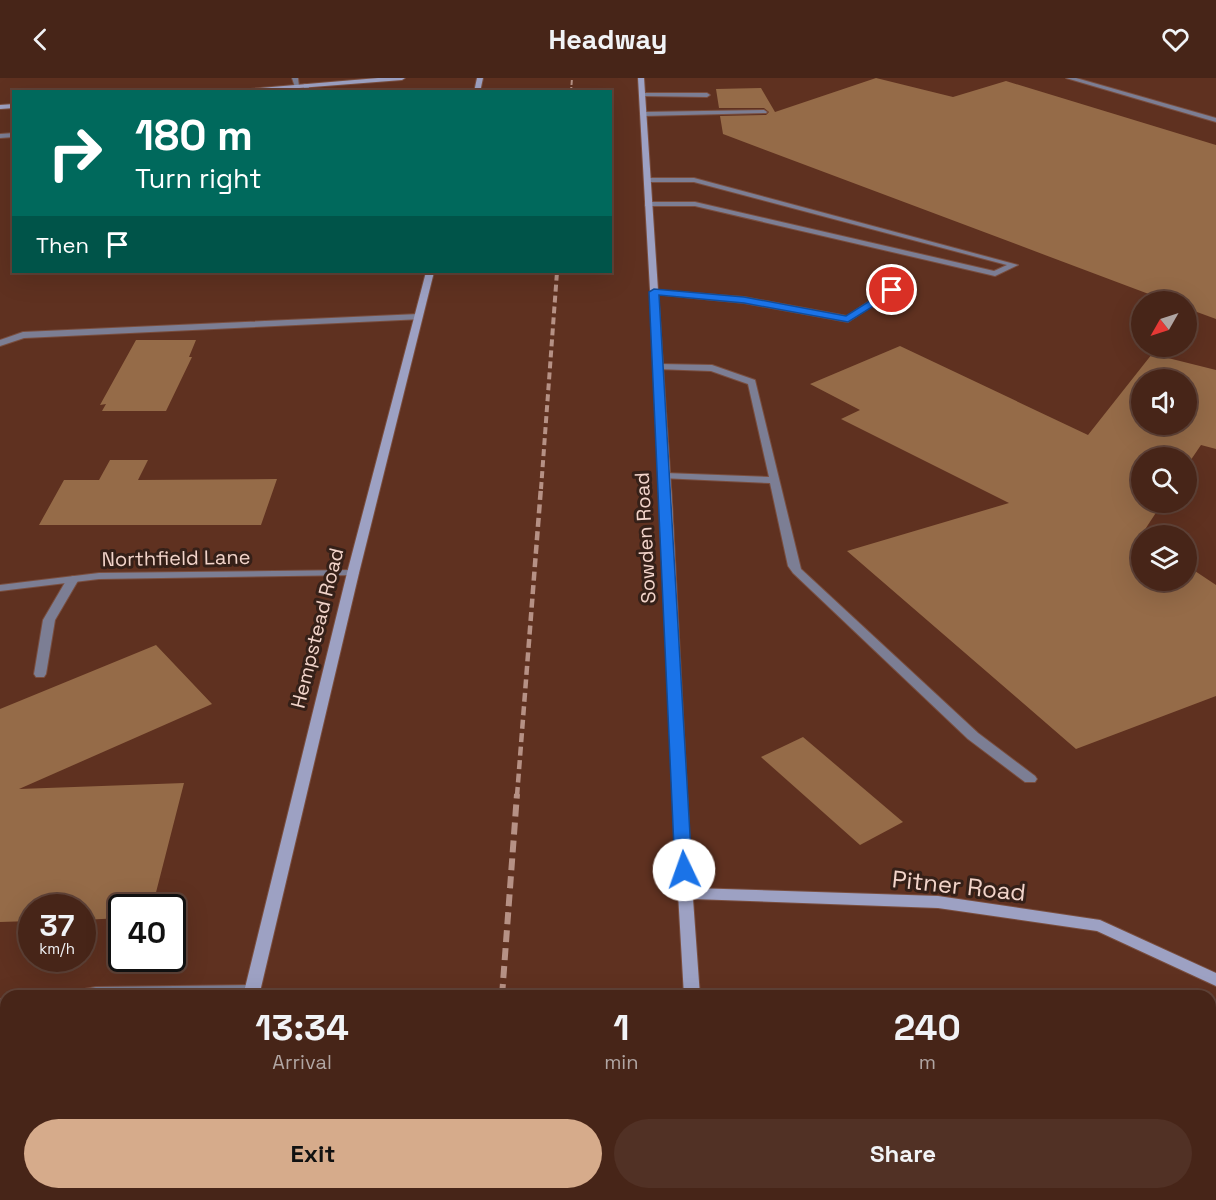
<!DOCTYPE html>
<style>
:root{--surface:#472518;--page:#513125;--text:#f1f3f6;--muted:#b0a5a2;--line:#5f4237;--accent:#d6ab8b}
body{margin:0;font-family:"Space Grotesk",sans-serif;background:var(--page);color:var(--text);height:100vh;display:flex;flex-direction:column;font-size:22px;white-space:nowrap}
*{box-sizing:border-box;margin:0}
p{font-size:20px;color:var(--muted)}
.icon{flex:none;width:33px;height:33px;fill:none;stroke:currentColor;stroke-width:2;stroke-linecap:round;stroke-linejoin:round}
.map{position:relative;flex:1;overflow:hidden}
.details{position:absolute;left:0px;top:912px;width:1216px;height:210px;display:flex;flex-direction:column;background:var(--surface);border-radius:18px 18px 0 0;box-shadow:0 6px 24px #0002,0 0 0 2px var(--line)}
.details>*{flex:none}
.hud{position:absolute;left:12px;top:12px;width:600px;height:183px;border-radius:0px;box-shadow:0 6px 24px #0002,0 0 0 2px var(--line);background:#00695c;color:#fff;overflow:hidden}
.needle{width:39px;rotate:231deg}
.buttons{position:absolute;left:1131px;top:213px;display:grid;gap:12px}
.buttons a{display:grid;place-items:center;width:66px;height:66px;border-radius:50%;background:var(--surface);box-shadow:0 6px 24px #0002,0 0 0 2px var(--line);font-size:30px}
.speed{position:absolute;left:18px;top:816px;display:flex;gap:12px;font-size:30px;font-weight:700;text-align:center}
.speed>*{display:grid;place-content:center;width:78px;height:78px;border-radius:50%;background:var(--surface);box-shadow:0 6px 24px #0002,0 0 0 2px var(--line);line-height:1}
.speed small{font-size:15px;font-weight:400}
.speed .limit{border:3px solid #111;border-radius:9px;background:#fff;color:#111}
.pin{position:absolute;display:grid;place-items:center;width:51px;height:51px;color:#fff;margin:-26px;border:3px solid #fff;border-radius:50%;box-shadow:0 2px 6px #0007}
.me{position:absolute;width:66px;margin:-33px;rotate:357deg;stroke-linejoin:round;filter:drop-shadow(0 0 4px #0008)}
.turn{display:flex;align-items:center;gap:21px;height:126px;padding:0 24px;font-size:27px}
.turn .icon{width:78px;height:78px;stroke-width:2.5}
.turn b{display:block;font-size:42px;line-height:51px}
.then{display:flex;align-items:center;height:57px;padding:0 24px;background:#0003;gap:12px;font-size:22px}
.eta{display:flex;justify-content:space-evenly;align-items:center;height:102px;text-align:center}
.eta b{font-size:36px;font-weight:700;line-height:42px}
.primary-button{display:flex;gap:12px;margin-top:auto;padding:12px 24px}
.primary-button a{flex:1;height:69px;border-radius:36px;background:var(--accent);color:#111;font-size:24px;font-weight:700;line-height:69px;text-align:center}
.primary-button a+a{background:var(--page);color:var(--text)}
header{display:flex;justify-content:space-between;align-items:center;height:78px;padding:0 24px;background:var(--surface);font-size:27px;font-weight:700}
.map>svg:first-child{display:block}
.building{fill:#956b48;fill-rule:evenodd}
.lines{fill:none;stroke-linecap:round;stroke-linejoin:round}
.lane-casing{stroke:#794e3f;stroke-width:2}
.street-casing{stroke:#794e3f;stroke-width:2}
.secondary-casing{stroke:#794e3f;stroke-width:2}
.lane{fill:#7c7e94;fill-rule:evenodd}
.street{fill:#7c7e94;fill-rule:evenodd}
.secondary{fill:#9da1c3;fill-rule:evenodd}
.rail-far3{stroke:#b69185;stroke-width:2;stroke-dasharray:5 2;stroke-linecap:butt}
.rail-far2{stroke:#b69185;stroke-width:4;stroke-dasharray:7 4;stroke-linecap:butt}
.rail-far1{stroke:#b69185;stroke-width:4.5;stroke-dasharray:9 4.5;stroke-linecap:butt}
.rail{stroke:#b69185;stroke-width:6;stroke-dasharray:12 6;stroke-linecap:butt}
.route{fill:#1a73e8;stroke:#114b97;stroke-width:1.5}
.labels{text-anchor:middle;stroke-width:6;stroke-linejoin:round;paint-order:stroke}
.street-label{font-size:20px;fill:#f2d4ca;stroke:#352018}
.near-street-label{font-size:24px;fill:#f2d4ca;stroke:#352018}
</style>
<header><svg class="icon" aria-label="back" viewBox="0 0 24 24"><path d="M15 5l-7 7 7 7"/></svg>Headway<svg class="icon" aria-label="heart" viewBox="0 0 24 24"><path d="M12 20l-8-8c-3-5 5-10 8-4 3-6 11-1 8 4z"/></svg></header>
<div class="map">
<svg width="1216" height="1122" viewBox="0 0 1216 1122">
<rect width="100%" height="100%" fill="#5f3120"/>
<!-- building -->
<g class="building">
<path d="M876 0 953 19 1006 3 1216 67V241L1186 230V224H1170L723 56 720 38 766 37 769 34 764 30H719L716 11 761 10 775 34Z"/>
<path d="M136 262H196L189 279H192L166 333H102L106 326 100 327Z"/>
<path d="M900 268 1088 357 1152 276 1216 292V371L1201 367 1186 389V380H1142V424H1163L1142 456 1145 458H1142V502H1186V487L1216 507V618L1076 671 847 473 1009 425 841 341 860 332 810 306ZM1142 302H1186V346H1142Z"/>
<path d="M110 382H148L138 402 277 401 261 447H39L64 402H99Z"/>
<path d="M156 567 212 626 19 711 184 705 152 830H122V840L82 842V830H32V843L0 844V631Z"/>
<path d="M803 659 903 744 860 767 761 679Z"/>
</g>
<g class="lines">
<defs>
<g id="lane">
<path d="M292 0H298L299 9H295Z"/>
<path d="M304 6H308L310 14H304Z"/>
<path d="M640 15H707L710 17 707 19 642 18Z"/>
<path d="M764 32 767 34 766 35 643 38 640 36 643 34Z"/>
<path d="M14 55V59L0 60V56Z"/>
<path d="M644 100H694L1018 187 995 198 695 128H645V124H695L994 193 1007 187 694 104H644Z"/>
<path d="M889 210 896 212 848 244 744 225 654 216 650 214 654 212 744 219 847 238Z"/>
<path d="M419 236 422 237V241L24 260 0 268V262L23 254Z"/>
<path d="M659 286 712 287 755 302 801 491 978 655 1035 698 1037 701 1035 704H1025L968 661 793 495 788 488 770 405 661 400 660 398 661 396 665 395 769 399 748 306 711 293 656 291 654 289Z"/>
<path d="M73 498 79 501 55 542 46 596 44 599H36L34 596 43 542 67 501Z"/>
<path d="M252 907 258 909 260 913 258 917 65 918 67 914 96 909Z"/>
<path d="M6 920V932L0 933V921Z"/>
<path d="M1210 1026 1216 1028V1044L1210 1042Z"/>
</g>
<g id="street">
<path d="M1066 0H1076L1216 40V44Z"/>
<path d="M353 492 357 493 359 495 357 497 99 501 0 513V507L99 495Z"/>
</g>
<g id="secondary">
<path d="M378 0H405L402 2 248 14H214Z"/>
<path d="M477 0H483L480 14H474Z"/>
<path d="M638 0H644L672 424 692 810 938 818 1100 842 1216 895V908L1097 853 938 830 693 821 700 918H684L678 815 662 424Z"/>
<path d="M14 26V30L0 31V27Z"/>
<path d="M426 194H434L359 495 259 918H243L347 495Z"/>
<path d="M195 1116H213L211 1122H193Z"/>
<rect x="697" y="1116" width="18" height="6"/>
</g>
</defs>
<!-- lane casing -->
<use href="#lane" class="lane-casing"/>
<!-- street casing -->
<use href="#street" class="street-casing"/>
<!-- secondary casing -->
<use href="#secondary" class="secondary-casing"/>
<!-- lane -->
<use href="#lane" class="lane"/>
<!-- street -->
<use href="#street" class="street"/>
<!-- secondary -->
<use href="#secondary" class="secondary"/>
<!-- rail-far3 -->
<path class="rail-far3" d="M571 14 572 0"/>
<!-- rail-far2 -->
<path class="rail-far2" d="M541 411 557 194"/>
<!-- rail-far1 -->
<path class="rail-far1" d="M517 718 541 409"/>
<!-- rail -->
<g class="rail">
<path d="M502 918 517 716"/>
<path d="M486 1122 487 1116"/>
</g>
</g>
<!-- route -->
<path class="route" d="M892 209 896 210V214L848 244 744 225 659 217 692 792 689 796H678L675 792 649 214 654 211 744 219 846 238Z"/>
<g class="labels">
<!-- street labels -->
<g class="street-label">
<text transform="translate(645 460) rotate(-93)" y="7">Sowden Road</text>
<text transform="translate(176 480) rotate(-1)" y="7">Northfield Lane</text>
<text transform="translate(317 550) rotate(-76)" y="7">Hempstead Road</text>
</g>
<!-- near-street labels -->
<g class="near-street-label">
<text transform="translate(959 808) rotate(6)" y="8">Pitner Road</text>
</g>
</g>
</svg>
<div class="buttons">
<a><svg class="needle" viewBox="-14 -14 28 28"><path d="M0-13l5 13h-10z" fill="#e53935"/><path d="M0 13l5-13h-10z" fill="#b0a5a2"/></svg></a>
<a><svg class="icon" aria-label="sound" viewBox="0 0 24 24"><path d="M4 9h4l5-4v14l-5-4H4zM17 9q2 3 0 6"/></svg></a>
<a><svg class="icon" aria-label="search" viewBox="0 0 24 24"><circle cx="10" cy="10" r="6"/><path d="M15 15l6 6"/></svg></a>
<a><svg class="icon" aria-label="layers" viewBox="0 0 24 24"><path d="M12 4l9 5-9 5-9-5zM3 14l9 5 9-5"/></svg></a>
</div>
<div class="speed"><div>37<small>km/h</small></div><div class="limit">40</div></div>
<div class="pin" style="left:892px;top:212px;background:#d93025"><svg class="icon" aria-label="arrive" viewBox="0 0 24 24"><path d="M6 21V4h12l-3 4 3 4H6"/></svg></div>
<svg class="me" style="left:684px;top:792px" viewBox="-20 -20 40 40"><circle r="19" fill="#fff"/><path d="M0-13L10 11 0 6-10 11z" fill="#1a73e8"/></svg>
<div class="hud">
<div class="turn"><svg class="icon" aria-label="right" viewBox="0 0 24 24"><path d="M7 20v-9h11M14 6l5 5-5 5"/></svg><div><b>180 m</b>Turn right</div></div>
<div class="then">Then<svg class="icon" aria-label="arrive" viewBox="0 0 24 24"><path d="M6 21V4h12l-3 4 3 4H6"/></svg></div>
</div>
<section class="details">
<div class="eta">
<div><b>13:34</b><p>Arrival</p></div>
<div><b>1</b><p>min</p></div>
<div><b>240</b><p>m</p></div>
</div>
<div class="primary-button"><a>Exit</a><a>Share</a></div>
</section>
</div>
